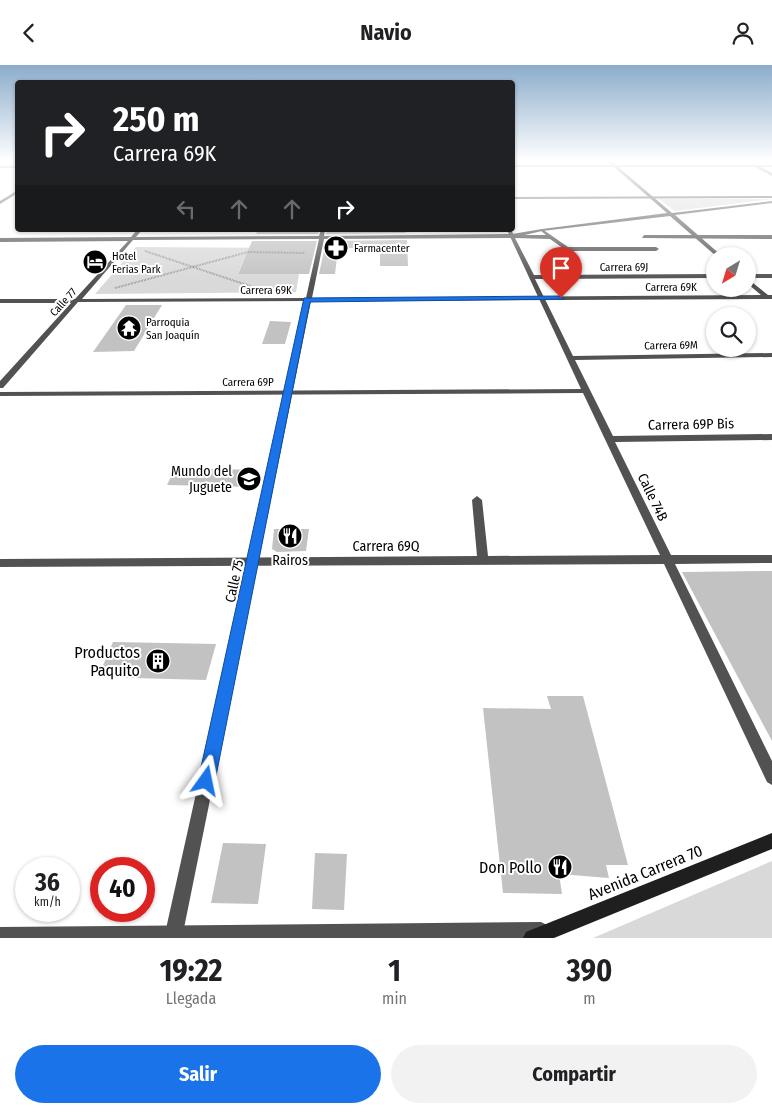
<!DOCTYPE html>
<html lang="es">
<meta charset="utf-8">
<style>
:root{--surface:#fff;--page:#f2f2f2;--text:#202124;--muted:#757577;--accent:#1a73e8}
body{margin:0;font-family:"Fira Sans Condensed",sans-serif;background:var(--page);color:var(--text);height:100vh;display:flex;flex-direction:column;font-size:19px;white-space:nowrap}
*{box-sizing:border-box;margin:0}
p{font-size:16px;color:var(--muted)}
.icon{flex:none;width:28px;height:28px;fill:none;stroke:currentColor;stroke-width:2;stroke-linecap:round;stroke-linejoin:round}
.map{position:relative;height:873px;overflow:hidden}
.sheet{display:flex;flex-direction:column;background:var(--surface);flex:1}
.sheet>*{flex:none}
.banner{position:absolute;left:15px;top:15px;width:500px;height:152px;border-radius:5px;box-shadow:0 1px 4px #0004;background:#202124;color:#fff;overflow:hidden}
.needle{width:32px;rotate:218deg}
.buttons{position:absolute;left:706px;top:182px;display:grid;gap:10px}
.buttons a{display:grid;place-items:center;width:50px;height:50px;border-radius:50%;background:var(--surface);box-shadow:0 1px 4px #0004;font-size:25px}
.speed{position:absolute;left:15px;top:792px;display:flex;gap:10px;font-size:25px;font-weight:700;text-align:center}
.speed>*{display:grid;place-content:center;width:65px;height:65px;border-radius:50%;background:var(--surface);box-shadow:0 1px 4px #0004;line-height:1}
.speed small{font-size:12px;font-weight:400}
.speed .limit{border:8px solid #d22;background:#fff;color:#111}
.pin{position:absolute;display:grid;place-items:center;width:42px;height:42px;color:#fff;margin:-51px -21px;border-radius:50% 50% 50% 0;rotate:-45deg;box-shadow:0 0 5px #0007}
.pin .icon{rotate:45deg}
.me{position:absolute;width:55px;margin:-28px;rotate:12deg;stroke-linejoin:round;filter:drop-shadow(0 0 4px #0008)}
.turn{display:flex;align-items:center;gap:18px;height:105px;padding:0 15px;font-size:22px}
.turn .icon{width:65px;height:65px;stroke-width:2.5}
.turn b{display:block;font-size:35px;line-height:42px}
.lanes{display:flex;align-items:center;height:48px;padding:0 15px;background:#0003;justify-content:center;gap:25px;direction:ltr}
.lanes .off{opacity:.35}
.eta{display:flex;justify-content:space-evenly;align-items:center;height:85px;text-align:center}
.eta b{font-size:30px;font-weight:700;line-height:35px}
.cta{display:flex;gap:10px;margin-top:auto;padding:10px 15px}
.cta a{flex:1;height:58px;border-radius:30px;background:var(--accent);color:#fff;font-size:20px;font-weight:700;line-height:58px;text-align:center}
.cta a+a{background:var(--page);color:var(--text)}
header{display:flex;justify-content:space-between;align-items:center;height:65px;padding:0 15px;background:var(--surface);font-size:22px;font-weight:700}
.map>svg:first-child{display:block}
.green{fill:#d9d9d9}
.building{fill:#c2c2c2}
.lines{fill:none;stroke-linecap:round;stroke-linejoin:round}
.path{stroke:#747474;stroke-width:2;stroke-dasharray:0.5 1;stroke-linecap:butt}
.minor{fill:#525252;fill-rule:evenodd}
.tertiary{fill:#525252;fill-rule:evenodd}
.secondary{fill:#1f1f1f;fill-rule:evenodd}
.route{fill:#1a73e8;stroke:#114b97}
.labels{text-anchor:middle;stroke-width:4;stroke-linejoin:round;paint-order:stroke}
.far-poi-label{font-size:11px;fill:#000;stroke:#fff;text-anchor:start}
.far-street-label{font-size:11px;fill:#000;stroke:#fff}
.street-label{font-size:14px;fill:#000;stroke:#fff}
.poi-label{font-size:14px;fill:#000;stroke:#fff;text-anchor:end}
.near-poi-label{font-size:16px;fill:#000;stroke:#fff;text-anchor:end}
.near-street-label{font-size:16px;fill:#000;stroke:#fff}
</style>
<header><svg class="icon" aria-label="back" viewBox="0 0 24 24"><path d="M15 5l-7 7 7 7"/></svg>Navio<svg class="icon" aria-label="person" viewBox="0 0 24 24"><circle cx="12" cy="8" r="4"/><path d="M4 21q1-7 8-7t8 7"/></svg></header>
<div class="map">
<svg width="772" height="873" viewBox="0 0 772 873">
<rect width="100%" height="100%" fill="#fff"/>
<!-- green -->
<g class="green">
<path d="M659 134H772L675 146Z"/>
<path d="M136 182 306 183 246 190 238 208 299 209 296 227 95 229Z"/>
<path d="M772 796V873H593Z"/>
</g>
<!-- building -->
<g class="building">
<path d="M258 165 285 166H319L318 169H256Z"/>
<path d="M331 165H406V168L326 169 327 166Z"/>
<path d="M407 175 408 201H380V183H342V192H337L335 209H319L326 176Z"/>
<path d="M252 176H317L309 209H238Z"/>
<path d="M126 240H162L134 286 93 287Z"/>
<path d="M270 256 291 257 285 279H262Z"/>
<path d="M175 403 258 405 253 422 167 420Z"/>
<path d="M274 464H309L306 486 277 487 272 484Z"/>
<path d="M772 506V676L682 507Z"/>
<path d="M113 577 216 579 206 615 98 612Z"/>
<path d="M547 631H583L628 800H606L609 813 559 809 562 829 503 828 483 643 551 644Z"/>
<path d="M223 778 266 779 258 839 211 838Z"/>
<path d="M315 788 347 789 344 845 312 844Z"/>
</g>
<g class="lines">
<!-- path -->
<g class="path">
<path d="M145 186 256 223"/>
<path d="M115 223 248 187 305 188"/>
</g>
<!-- minor -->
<g class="minor">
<path d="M512 100H772V102H761L772 108V111L755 102H512Z"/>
<rect x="0" y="101" width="18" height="2"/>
<path d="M18 125V128L0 139V136Z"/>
<path d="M772 131V133L512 134V132Z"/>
<path d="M542 164 568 182H656L659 184 656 186H567L550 174 515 173 534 210 715 209V213L535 214 573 291 772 288V292L575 295 613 371 772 369V375L615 377 671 490H772V498L675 499 772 696V720L767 717 664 499 0 502V494L477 491 472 435 477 431 482 435 488 491 660 490 583 328 0 331V327L581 324 507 165H511L514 170H546L540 165Z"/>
<path d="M644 170H772V174L642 173Z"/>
<rect x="748" y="209" width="24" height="4"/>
<path d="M541 857 547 860 550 866 546 873H0V862Z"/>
</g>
<!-- tertiary -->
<path class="tertiary" d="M606 95H610L672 148 772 136V138L675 150 722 191H716L670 151 542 166 512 173 324 174 312 233 761 230 748 219V214L768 230H772V234L311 236 182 873H164L305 236 78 237 3 323H0V316L71 238H0V234H75L128 176 0 177V173L131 172 137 165H142L136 172 319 171 321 165H325L324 171 512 169 542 164 667 148ZM319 174 306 233 82 234 133 175Z"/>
<!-- secondary -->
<path class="secondary" d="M772 768V784L554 873H523L526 867Z"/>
</g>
<!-- sky -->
<linearGradient id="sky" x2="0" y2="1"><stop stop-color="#8baccb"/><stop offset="0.44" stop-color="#fff"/><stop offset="1" stop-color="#fff" stop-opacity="0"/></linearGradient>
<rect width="772" height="217" fill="url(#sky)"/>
<!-- route -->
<path class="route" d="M561 231 564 234 310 237 215 716 212 722 206 725 200 722 198 716 304 233Z"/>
<!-- icons -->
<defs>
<symbol id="pharmacy-disc" viewBox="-11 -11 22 22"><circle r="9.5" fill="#000" stroke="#fff"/><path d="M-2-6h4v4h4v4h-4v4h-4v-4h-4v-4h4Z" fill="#fff"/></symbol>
<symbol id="hotel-disc" viewBox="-11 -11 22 22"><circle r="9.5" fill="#000" stroke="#fff"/><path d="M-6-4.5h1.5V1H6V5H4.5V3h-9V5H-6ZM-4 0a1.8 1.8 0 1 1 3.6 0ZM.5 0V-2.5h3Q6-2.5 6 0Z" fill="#fff"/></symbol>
<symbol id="temple-disc" viewBox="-11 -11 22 22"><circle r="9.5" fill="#000" stroke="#fff"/><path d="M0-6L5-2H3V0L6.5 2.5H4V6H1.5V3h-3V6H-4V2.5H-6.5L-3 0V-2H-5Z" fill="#fff"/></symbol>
<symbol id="school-disc" viewBox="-11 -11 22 22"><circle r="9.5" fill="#000" stroke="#fff"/><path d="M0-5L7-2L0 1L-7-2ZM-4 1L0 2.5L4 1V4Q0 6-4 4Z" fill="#fff"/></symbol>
<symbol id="restaurant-disc" viewBox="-11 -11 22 22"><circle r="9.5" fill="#000" stroke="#fff"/><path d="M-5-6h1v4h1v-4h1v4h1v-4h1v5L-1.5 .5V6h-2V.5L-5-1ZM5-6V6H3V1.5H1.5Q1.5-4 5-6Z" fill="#fff"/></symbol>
<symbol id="building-disc" viewBox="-11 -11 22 22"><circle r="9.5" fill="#000" stroke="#fff"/><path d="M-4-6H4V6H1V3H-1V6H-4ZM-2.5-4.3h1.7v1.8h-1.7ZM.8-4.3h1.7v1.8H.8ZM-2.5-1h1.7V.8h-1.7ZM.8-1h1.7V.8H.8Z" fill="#fff"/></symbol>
</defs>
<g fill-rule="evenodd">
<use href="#pharmacy-disc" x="322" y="169" width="28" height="28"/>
<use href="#hotel-disc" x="81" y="183" width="28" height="28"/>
<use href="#temple-disc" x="115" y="249" width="28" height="28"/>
<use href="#school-disc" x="235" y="400" width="28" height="28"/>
<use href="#restaurant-disc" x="276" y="457" width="28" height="28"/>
<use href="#building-disc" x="144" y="582" width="28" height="28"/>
<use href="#restaurant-disc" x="546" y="788" width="28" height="28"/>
</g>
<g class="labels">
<!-- far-poi labels -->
<g class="far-poi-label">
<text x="354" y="187">Farmacenter</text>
<text x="112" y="195">Hotel<tspan x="112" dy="13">Ferias Park</tspan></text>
<text x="146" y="261">Parroquia<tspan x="146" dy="13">San Joaquín</tspan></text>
</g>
<!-- far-street labels -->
<g class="far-street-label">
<text x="624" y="206">Carrera 69J</text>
<text x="671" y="226">Carrera 69K</text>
<text x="266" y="229">Carrera 69K</text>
<text transform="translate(63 237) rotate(-48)" y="4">Calle 77</text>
<text transform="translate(671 280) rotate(-1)" y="4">Carrera 69M</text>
<text x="248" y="321">Carrera 69P</text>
</g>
<!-- street labels -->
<g class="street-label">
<text transform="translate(691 359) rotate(-1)" y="5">Carrera 69P Bis</text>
<text transform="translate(653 432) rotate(64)" y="5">Calle 74B</text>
<text x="386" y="486">Carrera 69Q</text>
<text transform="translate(234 516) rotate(-78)" y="5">Calle 75</text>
</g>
<!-- poi labels -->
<g class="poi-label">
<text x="232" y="411">Mundo del<tspan x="232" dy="16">Juguete</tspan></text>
<text x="290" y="500" text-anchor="middle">Rairos</text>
</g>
<!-- near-poi labels -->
<g class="near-poi-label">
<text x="140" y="593">Productos<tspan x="140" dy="18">Paquito</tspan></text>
<text x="542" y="808">Don Pollo</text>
</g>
<!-- near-street labels -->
<g class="near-street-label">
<text transform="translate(645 807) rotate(-22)" y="6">Avenida Carrera 70</text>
</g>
</g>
</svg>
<div class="buttons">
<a><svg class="needle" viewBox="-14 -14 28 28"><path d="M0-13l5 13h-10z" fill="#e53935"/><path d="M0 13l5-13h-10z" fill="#757577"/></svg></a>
<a><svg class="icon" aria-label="search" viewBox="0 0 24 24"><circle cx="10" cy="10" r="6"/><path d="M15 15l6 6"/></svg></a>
</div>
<div class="speed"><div>36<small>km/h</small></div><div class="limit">40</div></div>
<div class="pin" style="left:561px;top:233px;background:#d93025"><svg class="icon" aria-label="arrive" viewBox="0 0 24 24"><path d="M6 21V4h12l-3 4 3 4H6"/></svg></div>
<svg class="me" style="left:206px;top:716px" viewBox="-20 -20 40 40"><path d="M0-17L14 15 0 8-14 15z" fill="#1a73e8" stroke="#fff" stroke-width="4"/></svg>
<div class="banner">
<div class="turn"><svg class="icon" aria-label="right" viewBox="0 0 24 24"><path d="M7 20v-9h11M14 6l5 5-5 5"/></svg><div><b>250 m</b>Carrera 69K</div></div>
<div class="lanes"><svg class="icon off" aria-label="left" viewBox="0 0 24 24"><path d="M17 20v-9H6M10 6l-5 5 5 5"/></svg><svg class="icon off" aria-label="ahead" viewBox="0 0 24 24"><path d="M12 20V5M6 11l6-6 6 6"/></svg><svg class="icon off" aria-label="ahead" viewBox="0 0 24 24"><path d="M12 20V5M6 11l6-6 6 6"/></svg><svg class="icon" aria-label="right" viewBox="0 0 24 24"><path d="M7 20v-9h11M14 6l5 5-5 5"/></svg></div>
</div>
</div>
<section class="sheet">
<div class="eta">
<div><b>19:22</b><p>Llegada</p></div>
<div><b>1</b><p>min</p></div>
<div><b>390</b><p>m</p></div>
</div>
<div class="cta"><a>Salir</a><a>Compartir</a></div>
</section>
